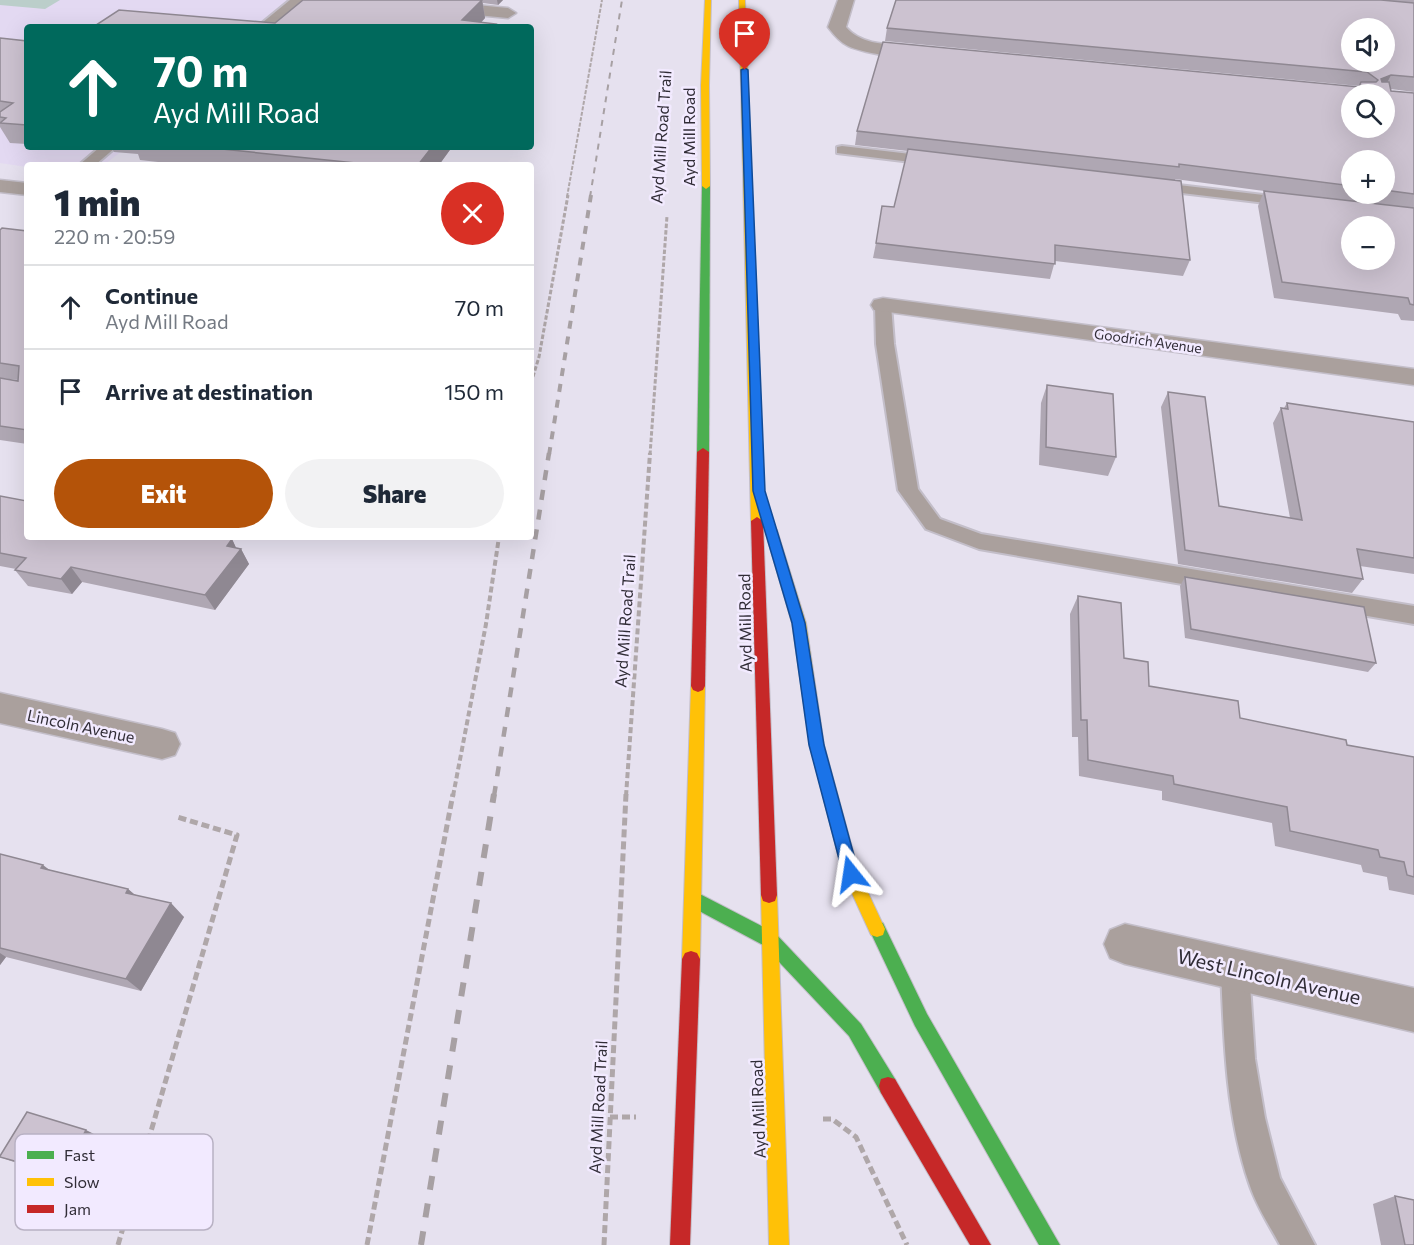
<!DOCTYPE html>
<meta charset="utf-8">
<style>
:root{--surface:#fff;--page:#f2f2f3;--text:#1f2937;--muted:#747a83;--line:#e0e1e3;--accent:#b45309}
body{margin:0;font-family:Commissioner,sans-serif;background:var(--page);color:var(--text);height:100vh;display:flex;flex-direction:column;font-size:22px;white-space:nowrap}
*{box-sizing:border-box;margin:0}
p{font-size:20px;color:var(--muted)}
.icon{flex:none;width:33px;height:33px;fill:none;stroke:currentColor;stroke-width:2;stroke-linecap:round;stroke-linejoin:round}
.map{position:relative;flex:1;overflow:hidden}
.details{position:absolute;left:24px;top:162px;width:510px;height:378px;display:flex;flex-direction:column;background:var(--surface);border-radius:6px;box-shadow:0 6px 24px #0002}
.details>*{flex:none}
.top-card{position:absolute;left:24px;top:24px;width:510px;height:126px;border-radius:6px;box-shadow:0 6px 24px #0002;background:#00695c;color:#fff;overflow:hidden}
.buttons{position:absolute;left:1341px;top:18px;display:grid;gap:12px}
.buttons a{display:grid;place-items:center;width:54px;height:54px;border-radius:50%;background:var(--surface);box-shadow:0 6px 24px #0002;font-size:30px}
.pin{position:absolute;display:grid;place-items:center;width:51px;height:51px;color:#fff;margin:-62px -26px;border-radius:50% 50% 50% 0;rotate:-45deg;box-shadow:0 0 6px #0007}
.pin .icon{rotate:45deg}
.me{position:absolute;width:66px;margin:-33px;rotate:345deg;stroke-linejoin:round;filter:drop-shadow(0 0 4px #0008)}
.turn{display:flex;align-items:center;gap:21px;height:126px;padding:0 30px;font-size:27px}
.turn .icon{width:78px;height:78px;stroke-width:2.5}
.turn b{display:block;font-size:42px;line-height:51px}
.round{display:grid;place-items:center;flex:none;width:63px;height:63px;border-radius:32px;background:var(--page)}
.head{display:flex;align-items:center;justify-content:space-between;height:102px;padding:0 30px}
h1{font-size:36px;font-weight:800;line-height:45px}
.cta{display:flex;gap:12px;margin-top:auto;padding:12px 30px}
.cta a{flex:1;height:69px;border-radius:36px;background:var(--accent);color:#fff;font-size:24px;font-weight:800;line-height:69px;text-align:center}
.cta a+a{background:var(--page);color:var(--text)}
ul{padding:0;list-style:none}
li{display:flex;align-items:center;gap:18px;height:84px;padding:0 30px;border-top:2px solid var(--line)}
li div{flex:1}
li b{display:block;font-size:22px}
li em{font-style:normal}
.map>svg:first-child{display:block}
.built{fill:#e3d9f2}
.green{fill:#bbceca}
.lines{fill:none;stroke-linecap:round;stroke-linejoin:round}
.lane-casing{stroke:#c3bec9;stroke-width:4}
.street-casing{stroke:#c3bec9;stroke-width:3}
.fast-casing{stroke:#c3bec9;stroke-width:2}
.slow-casing{stroke:#c3bec9;stroke-width:2}
.jam-casing{stroke:#c3bec9;stroke-width:2}
.path-far3{stroke:#afa7a9;stroke-width:2;stroke-dasharray:4 1.5;stroke-linecap:butt}
.path-far2{stroke:#afa7a9;stroke-width:3;stroke-dasharray:4.5 2;stroke-linecap:butt}
.path-far1{stroke:#afa7a9;stroke-width:4;stroke-dasharray:6 3;stroke-linecap:butt}
.path{stroke:#afa7a9;stroke-width:5;stroke-dasharray:8 4;stroke-linecap:butt}
.lane{fill:#aaa09d;fill-rule:evenodd}
.street{fill:#aaa09d;fill-rule:evenodd}
.fast{fill:#4caf50;fill-rule:evenodd}
.slow{fill:#ffc107;fill-rule:evenodd}
.jam{fill:#c62828;fill-rule:evenodd}
.rail-far3{stroke:#a7a0a3;stroke-width:2;stroke-dasharray:6 6;stroke-linecap:butt}
.rail-far2{stroke:#a7a0a3;stroke-width:4;stroke-dasharray:8 8;stroke-linecap:butt}
.rail-far1{stroke:#a7a0a3;stroke-width:4.5;stroke-dasharray:10 10;stroke-linecap:butt}
.rail{stroke:#a7a0a3;stroke-width:6;stroke-dasharray:14 14;stroke-linecap:butt}
.wall{fill:#afa7b3;fill-rule:evenodd}
.shaded-wall{fill:#8f8892}
.building{fill:#ccc2d0;stroke:#8f8892;stroke-width:1.5;fill-rule:evenodd}
.route{fill:#1a73e8;stroke:#114b97;stroke-width:1.5}
.labels{text-anchor:middle;stroke-width:5;stroke-linejoin:round;paint-order:stroke}
.far-street-label{font-size:14px;fill:#312d37;stroke:#f2eaff}
.street-label{font-size:16px;fill:#312d37;stroke:#f2eaff}
.near-street-label{font-size:20px;fill:#312d37;stroke:#f2eaff}
.key{fill:#f2eaff;stroke:#b8b1c3;stroke-width:1.5}
.key-label{font-size:16px;fill:#312d37}
</style>
<div class="map">
<svg width="1414" height="1245" viewBox="0 0 1414 1245">
<rect width="100%" height="100%" fill="#e6e1ef"/>
<!-- built -->
<path class="built" d="M0 0H297L311 1 279 27H27V147H127L104 165 27 167 0 163Z"/>
<!-- green -->
<path class="green" d="M0 0H60L45 9 0 5Z"/>
<g class="lines">
<defs>
<g id="lane">
<path d="M290 0H303L270 27H257Z"/>
<path d="M842 146 936 157 943 161 936 165 837 153V147Z"/>
<path d="M100 147H116L95 165H79Z"/>
<path d="M1153 182 1290 198 1297 202 1290 206 1148 189 1146 186Z"/>
<path d="M883 300 891 305 894 344 918 489 940 519 981 534 1414 606V624L979 549 926 529 898 490 876 344 875 305Z"/>
<path d="M1235 956 1245 960 1249 970 1255 1059 1265 1118 1280 1178 1315 1245H1280C1269 1225 1256 1205 1249 1183 1226 1115 1224 1041 1221 970L1225 960Z"/>
</g>
<g id="street">
<path d="M365 0H424L508 8 516 13 508 18 373 5Z"/>
<path d="M838 0H854L846 27C869 55 923 38 934 53 925 65 862 53 848 46 840 42 834 35 828 27Z"/>
<path d="M0 180 27 183V195L0 192Z"/>
<path d="M883 298 1414 369V385L874 310 871 305 874 300Z"/>
<path d="M0 693 162 729 175 733 180 744 175 755 162 759 0 723Z"/>
<path d="M1125 924 1414 988V1032L1125 964 1110 958 1104 944 1110 930Z"/>
</g>
<g id="fast">
<path d="M706 183 710 186 709 452 703 456 697 452 702 186Z"/>
<path d="M694 891 775 933 861 1024 895 1079 897 1086 895 1093 888 1095 881 1093 849 1036 763 945 688 905 686 899 688 893Z"/>
<path d="M877 921 883 923 927 1014 1060 1245H1039L915 1026 869 929 871 923Z"/>
</g>
<g id="slow">
<path d="M705 0H711L709 85 710 186 706 189 702 186 701 85Z"/>
<path d="M739 0H745L763 521 757 525 751 521Z"/>
<path d="M771 526 777 530 806 623 824 745 859 873 885 929 883 935 877 937 871 935 843 874 810 745 792 623 765 530Z"/>
<path d="M698 680 703 682 705 686 700 959 697 965 691 967 685 965 682 959 691 686 693 682Z"/>
<path d="M769 887 775 889 777 895 789 1245H769L761 895 763 889Z"/>
</g>
<g id="jam">
<path d="M703 448 709 452 705 686 703 690 698 692 693 690 691 686 697 452Z"/>
<path d="M757 517 763 521 777 895 775 901 769 903 763 901 761 895 751 521Z"/>
<path d="M691 951 697 953 700 959 690 1245H670L682 959 685 953Z"/>
<path d="M888 1077 895 1079 991 1245H970L881 1093 879 1086 881 1079Z"/>
</g>
</defs>
<!-- lane casing -->
<use href="#lane" class="lane-casing"/>
<!-- street casing -->
<use href="#street" class="street-casing"/>
<!-- fast casing -->
<use href="#fast" class="fast-casing"/>
<!-- slow casing -->
<use href="#slow" class="slow-casing"/>
<!-- jam casing -->
<use href="#jam" class="jam-casing"/>
<!-- path-far3 -->
<path class="path-far3" d="M567 197 602 0"/>
<!-- path-far2 -->
<g class="path-far2">
<path d="M531 383 539 357 568 195"/>
<path d="M650 455 667 216"/>
</g>
<!-- path-far1 -->
<g class="path-far1">
<path d="M453 796 486 624 499 537"/>
<path d="M626 796 650 453"/>
</g>
<!-- path -->
<g class="path">
<path d="M610 1117H636"/>
<path d="M823 1119H832L856 1137 907 1245"/>
<path d="M118 1245 237 835 177 817"/>
<path d="M367 1245 453 794"/>
<path d="M604 1245 626 794"/>
</g>
<!-- lane -->
<use href="#lane" class="lane"/>
<!-- street -->
<use href="#street" class="street"/>
<!-- fast -->
<use href="#fast" class="fast"/>
<!-- slow -->
<use href="#slow" class="slow"/>
<!-- jam -->
<use href="#jam" class="jam"/>
<!-- rail-far3 -->
<path class="rail-far3" d="M590 197 622 0"/>
<!-- rail-far2 -->
<path class="rail-far2" d="M549 455 591 195"/>
<!-- rail-far1 -->
<path class="rail-far1" d="M494 796 549 453"/>
<!-- rail -->
<path class="rail" d="M421 1245 494 794"/>
</g>
<!-- wall -->
<g class="wall">
<path d="M303 0H503L498 5 483 3 485 18 481 22 275 23Z"/>
<path d="M896 0H1414V92L1391 89V91L1414 93V321L1401 320 1398 314 1274 298 1258 206 1264 191 1175 179 1190 260 1183 276 1055 261 1050 279 873 258 876 243 894 207 908 151 855 145 857 131 1359 87V86L885 41 887 28ZM1352 160H1384V194H1352Z"/>
<path d="M0 38 27 41V144L10 143 0 127Z"/>
<path d="M57 147H97L93 150Z"/>
<path d="M111 147H452L439 165H185L140 160 138 154 114 152Z"/>
<path d="M0 230 27 231V444L0 440V378L18 381V380L0 378Z"/>
<path d="M1047 385 1116 457 1108 476 1039 465 1041 403Z"/>
<path d="M1168 392 1219 506 1290 518 1273 423 1281 408H1284L1287 403 1414 422V574L1360 566 1363 579 1352 593 1178 564 1161 407Z"/>
<path d="M0 496 232 539 236 548 241 549 249 564 215 610 82 582 72 594 28 586 15 570 16 569 0 566Z"/>
<path d="M1185 577 1376 663 1368 672 1185 638 1180 586Z"/>
<path d="M1078 596 1124 658 1149 686 1240 718 1347 745 1414 757V895L1389 890 1387 877 1363 872 1361 865 1275 846 1272 823 1162 800V791L1079 776 1078 737H1072L1070 614Z"/>
<path d="M0 854 50 870 128 889 134 894 184 917 141 991 6 957 0 965Z"/>
<path d="M96 1135 71 1179 11 1161 0 1157Z"/>
<path d="M1395 1196 1414 1245H1381L1373 1204Z"/>
</g>
<!-- shaded-wall -->
<g class="shaded-wall">
<path d="M482 0 485 18 477 27 462 20Z"/>
<path d="M497 0H503L498 5Z"/>
<path d="M1391 75 1384 89 1381 79Z"/>
<path d="M432 147H452L439 165H418Z"/>
<path d="M232 539 238 552 241 549 249 564 215 610 205 595 227 546Z"/>
<path d="M71 567 82 582 72 594 61 579Z"/>
<path d="M43 865 60 878 41 868Z"/>
<path d="M128 889 143 902 126 893Z"/>
<path d="M171 903 184 917 141 991 126 979Z"/>
<path d="M0 953 6 957 0 965Z"/>
<path d="M86 1130 96 1135 71 1179 61 1174Z"/>
</g>
<!-- building -->
<g class="building">
<path d="M303 0H482L462 20 496 24 493 27H93L119 10 275 23Z"/>
<path d="M896 0H1381L1414 3V77L1391 75 1381 79 1382 82H1389L1391 91 1414 93V194L1384 190V160H1352V186L1179 164V167L857 131 883 42 1359 87 1361 82H1376L1378 80 1367 72 887 28ZM1352 28H1384V62H1352ZM1352 94H1384V128H1352Z"/>
<path d="M0 38 27 41V125L0 123 6 118 0 117V112L13 103 0 101Z"/>
<path d="M202 147H432L418 165H375Z"/>
<path d="M908 149 1181 181 1190 260 1055 245V264L876 243 882 206 894 207Z"/>
<path d="M1264 191 1414 208V305L1410 304 1408 298 1282 282ZM1352 226H1384V260H1352Z"/>
<path d="M2 228 27 231V430L0 426V378L18 381 19 366 0 363V230Z"/>
<path d="M1047 385 1113 394 1116 457 1046 447Z"/>
<path d="M1168 392 1205 397 1219 506 1302 520 1281 408 1288 409 1287 403 1414 422V558L1357 549 1363 579 1185 550Z"/>
<path d="M0 496 27 501V537H220L232 539 227 546 241 549 205 595 71 567 61 579 15 570 26 558 0 553Z"/>
<path d="M1185 577 1364 607 1376 663 1191 629Z"/>
<path d="M1078 596 1121 603 1124 658 1148 662 1149 686 1238 701 1240 718 1346 740 1347 745 1414 757V877L1407 875 1404 862 1380 857 1378 850 1290 831 1287 807 1174 784 1173 776 1088 760 1087 720H1081Z"/>
<path d="M0 854 43 865 41 868 128 889 126 893 171 903 126 979 0 948Z"/>
<path d="M27 1112 86 1130 61 1174 0 1157V1156Z"/>
<path d="M1395 1196 1414 1200V1245H1405Z"/>
</g>
<!-- route -->
<path class="route" d="M745 68 748 70 765 491 805 623 824 745 859 874 857 880 851 882 845 880 843 874 809 745 792 623 753 491 741 70Z"/>
<g class="labels">
<!-- far-street labels -->
<g class="far-street-label">
<text transform="translate(1148 341) rotate(8)" y="5">Goodrich Avenue</text>
</g>
<!-- street labels -->
<g class="street-label">
<text transform="translate(661 137) rotate(-86)" y="6">Ayd Mill Road Trail</text>
<text transform="translate(689 137) rotate(-90)" y="6">Ayd Mill Road</text>
<text transform="translate(625 621) rotate(-86)" y="6">Ayd Mill Road Trail</text>
<text transform="translate(745 623) rotate(-91)" y="6">Ayd Mill Road</text>
<text transform="translate(81 726) rotate(12)" y="6">Lincoln Avenue</text>
<text transform="translate(598 1107) rotate(-87)" y="6">Ayd Mill Road Trail</text>
<text transform="translate(758 1109) rotate(-92)" y="6">Ayd Mill Road</text>
</g>
<!-- near-street labels -->
<g class="near-street-label">
<text transform="translate(1269 977) rotate(13)" y="7">West Lincoln Avenue</text>
</g>
</g>
<!-- legend -->
<rect x="15" y="1134" width="198" height="96" rx="9" class="key"/>
<rect x="27" y="1151" width="27" height="8" fill="#4caf50"/>
<rect x="27" y="1178" width="27" height="8" fill="#ffc107"/>
<rect x="27" y="1205" width="27" height="8" fill="#c62828"/>
<g class="key-label">
<text x="64" y="1161">Fast</text>
<text x="64" y="1188">Slow</text>
<text x="64" y="1215">Jam</text>
</g>
</svg>
<div class="buttons">
<a><svg class="icon" aria-label="sound" viewBox="0 0 24 24"><path d="M4 9h4l5-4v14l-5-4H4zM17 9q2 3 0 6"/></svg></a>
<a><svg class="icon" aria-label="search" viewBox="0 0 24 24"><circle cx="10" cy="10" r="6"/><path d="M15 15l6 6"/></svg></a>
<a>+</a>
<a>−</a>
</div>
<div class="pin" style="left:745px;top:70px;background:#d93025"><svg class="icon" aria-label="arrive" viewBox="0 0 24 24"><path d="M6 21V4h12l-3 4 3 4H6"/></svg></div>
<svg class="me" style="left:851px;top:874px" viewBox="-20 -20 40 40"><path d="M0-17L14 15 0 8-14 15z" fill="#1a73e8" stroke="#fff" stroke-width="4"/></svg>
<div class="top-card">
<div class="turn"><svg class="icon" aria-label="ahead" viewBox="0 0 24 24"><path d="M12 20V5M6 11l6-6 6 6"/></svg><div><b>70 m</b>Ayd Mill Road</div></div>
</div>
<section class="details">
<div class="head"><div><h1>1 min</h1><p>220 m · 20:59</p></div><a class="round" style="background:#d93025;color:#fff"><svg class="icon" aria-label="close" viewBox="0 0 24 24"><path d="M6 6l12 12M18 6L6 18"/></svg></a></div>
<ul>
<li><svg class="icon" aria-label="ahead" viewBox="0 0 24 24"><path d="M12 20V5M6 11l6-6 6 6"/></svg><div><b>Continue</b><p>Ayd Mill Road</p></div><em>70 m</em></li>
<li><svg class="icon" aria-label="arrive" viewBox="0 0 24 24"><path d="M6 21V4h12l-3 4 3 4H6"/></svg><div><b>Arrive at destination</b></div><em>150 m</em></li>
</ul>
<div class="cta"><a>Exit</a><a>Share</a></div>
</section>
</div>
